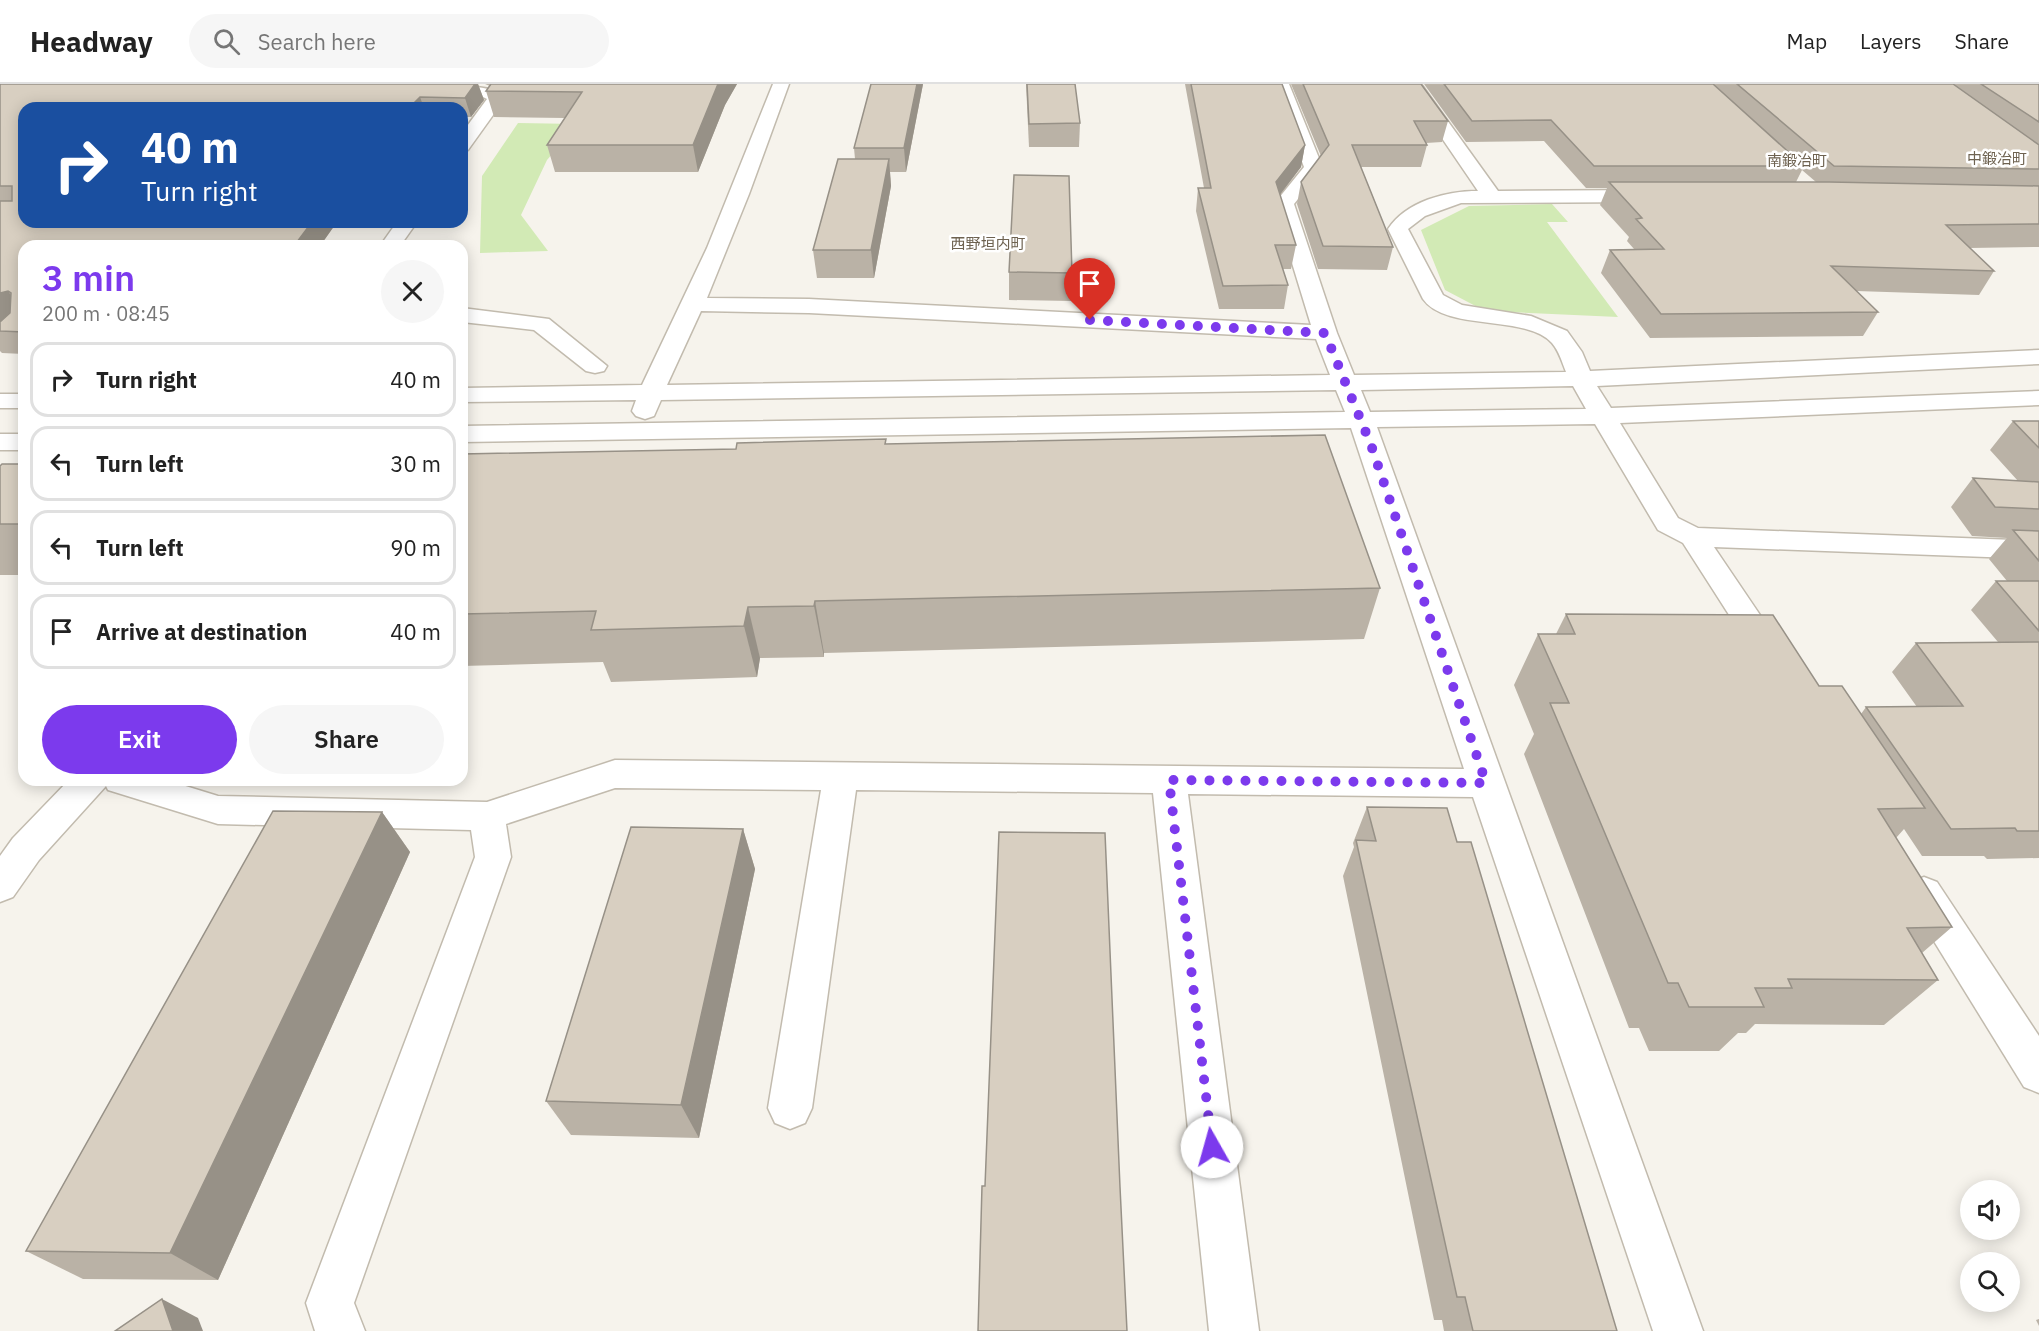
<!DOCTYPE html>
<meta charset="utf-8">
<style>
:root{--surface:#fff;--page:#f6f6f6;--text:#222;--muted:#767676;--line:#e0e0e0;--accent:#7c3aed}
body{margin:0;font-family:"IBM Plex Sans","Noto Sans JP",sans-serif;background:var(--page);color:var(--text);height:100vh;display:flex;flex-direction:column;font-size:22px;white-space:nowrap}
*{box-sizing:border-box;margin:0}
p{font-size:20px;color:var(--muted)}
.icon{flex:none;width:33px;height:33px;fill:none;stroke:currentColor;stroke-width:2;stroke-linecap:round;stroke-linejoin:round}
.map{position:relative;flex:1;overflow:hidden}
.details{position:absolute;left:18px;top:156px;width:450px;height:546px;display:flex;flex-direction:column;background:var(--surface);border-radius:18px;box-shadow:0 3px 15px #0003}
.details>*{flex:none}
.banner{position:absolute;left:18px;top:18px;width:450px;height:126px;border-radius:18px;box-shadow:0 3px 15px #0003;background:#1a4fa0;color:#fff;overflow:hidden}
.buttons{position:absolute;left:1960px;top:1096px;display:grid;gap:12px}
.buttons a{display:grid;place-items:center;width:60px;height:60px;border-radius:50%;background:var(--surface);box-shadow:0 3px 15px #0003;font-size:30px}
.pin{position:absolute;display:grid;place-items:center;width:51px;height:51px;color:#fff;margin:-62px -26px;border-radius:50% 50% 50% 0;rotate:-45deg;box-shadow:0 0 6px #0007}
.pin .icon{rotate:45deg}
.me{position:absolute;width:66px;margin:-33px;rotate:353deg;stroke-linejoin:round;filter:drop-shadow(0 0 4px #0008)}
.turn{display:flex;align-items:center;gap:21px;height:126px;padding:0 24px;font-size:27px}
.turn .icon{width:78px;height:78px;stroke-width:2.5}
.turn b{display:block;font-size:42px;line-height:51px}
.round{display:grid;place-items:center;flex:none;width:63px;height:63px;border-radius:32px;background:var(--page)}
.overview{display:flex;align-items:center;justify-content:space-between;height:102px;padding:0 24px}
h1{font-size:36px;font-weight:600;line-height:45px;color:var(--accent)}
.button{display:flex;gap:12px;margin-top:auto;padding:12px 24px}
.button a{flex:1;height:69px;border-radius:36px;background:var(--accent);color:#fff;font-size:24px;font-weight:600;line-height:69px;text-align:center}
.button a+a{background:var(--page);color:var(--text)}
ul{padding:0;list-style:none}
li{display:flex;align-items:center;gap:18px;height:75px;margin:0 12px 9px;padding:0 12px;border:3px solid var(--line);border-radius:18px}
li div{flex:1}
li b{display:block;font-size:22px}
li em{font-style:normal}
header{display:flex;align-items:center;gap:36px;box-sizing:border-box;height:84px;padding:0 30px;background:var(--surface);border-bottom:2px solid var(--line)}
header strong{font-size:28px}
nav{display:flex;gap:33px;margin-inline-start:auto;font-size:21px}
.search{width:420px;height:54px;background:var(--page);display:flex;align-items:center;gap:15px;box-sizing:border-box;padding:0 21px;border-radius:33px;color:var(--muted);font-size:22px}
.map>svg:first-child{display:block}
.green{fill:#d2eab5}
.lines{fill:none;stroke-linecap:round;stroke-linejoin:round}
.minor-casing{stroke:#c2bbae;stroke-width:3}
.minor{fill:#fff;fill-rule:evenodd}
.wall{fill:#bab2a6;fill-rule:evenodd}
.shaded-wall{fill:#979187}
.building{fill:#d8cfc1;stroke:#979187;stroke-width:1.5}
.route{stroke:#7c3aed;stroke-width:10;stroke-dasharray:0 18}
.labels{text-anchor:middle;stroke-width:5;stroke-linejoin:round;paint-order:stroke}
.far-neighbourhood-label{font-size:15px;fill:#6e6250;stroke:#fff}
</style>
<header>
<strong>Headway</strong>
<div class="search"><svg class="icon" aria-label="search" viewBox="0 0 24 24"><circle cx="10" cy="10" r="6"/><path d="M15 15l6 6"/></svg>Search here</div>
<nav><a>Map</a><a>Layers</a><a>Share</a></nav>
</header>
<div class="map">
<svg width="2039" height="1247" viewBox="0 0 2039 1247">
<rect width="100%" height="100%" fill="#f6f3ec"/>
<!-- green -->
<g class="green">
<path d="M518 39 578 40 547 76 521 131 548 167 480 169 482 92Z"/>
<path d="M1552 120 1568 138H1547L1618 233 1485 227 1445 206 1421 146 1469 122Z"/>
</g>
<g class="lines">
<defs>
<g id="minor">
<path d="M773 0H789L749 110 707 214 809 215 1311 241 1274 120 1304 83 1273 0H1289L1323 84 1294 120 1337 249 1354 291 1566 288C1562 278 1559 267 1552 259 1526 230 1446 248 1423 215L1388 145C1407 117 1446 107 1478 107L1405 0H1421L1498 107 1648 106 1655 108 1658 112 1655 116 1648 118 1461 119 1425 132 1408 145 1443 211 1462 221 1531 232 1567 247 1582 268 1590 287 2039 266V280L1597 302 1611 324 2039 307V321L1620 339 1678 434 1698 444 2039 457V475L1714 463 1785 568 1780 576 1769 579 1758 576 1683 459 1658 446 1595 340 1377 343 1703 1247H1653L1473 713 1188 710 1259 1247H1209L1153 709 856 706 812 1024 805 1039 790 1045 775 1039 768 1024 821 706 615 704 506 740 511 773 354 1219 365 1247H315L306 1219 475 773 471 746 218 740 108 706 106 702 39 776 13 813 0 818V772L13 754 69 696H166L218 712 487 718 615 676 1464 685 1351 344 462 358V342L1345 328 1336 306 661 316 654 332 645 335 636 332 632 327 636 316 462 318V304L642 301 707 164ZM701 227 809 229 1316 255 1330 291 667 301ZM1573 302 1586 325 1370 328 1361 306Z"/>
<path d="M435 2C455 2 492 0 506 13L468 66 462 67V49L487 15 481 12 429 11 427 7 429 3Z"/>
<path d="M397 138H417L400 162H380Z"/>
<path d="M462 224 549 235 607 282 604 287 595 289 586 287 534 246 462 238Z"/>
<rect x="0" y="310" width="24" height="14"/>
<rect x="0" y="350" width="24" height="16"/>
<path d="M1924 793 1937 798 2039 952V1009L2024 1003 1911 820 1905 809 1911 798Z"/>
</g>
</defs>
<!-- minor casing -->
<use href="#minor" class="minor-casing"/>
<!-- minor -->
<use href="#minor" class="minor"/>
</g>
<!-- wall -->
<g class="wall">
<path d="M0 0H478L484 16 471 33H462V24H24V138H337L320 162H24V270L2 269 0 267Z"/>
<path d="M485 0H737L725 21 698 88H555L547 61 565 34 494 33 486 7 490 2Z"/>
<path d="M923 0 906 88H890L891 102 874 194H817L813 166 855 75 854 64Z"/>
<path d="M1026 0H1075L1080 39 1079 63H1029Z"/>
<path d="M1185 0H1282L1305 61 1301 83 1280 111 1296 161 1291 185H1283L1288 201 1284 225H1219L1196 127 1198 104H1204Z"/>
<path d="M1291 0H1421L1448 37 1442 58 1426 59 1427 61 1421 83H1361L1393 163 1387 186 1318 185 1297 120 1301 98 1321 72Z"/>
<path d="M1424 0H2039V163L1970 164 1994 187 1979 211 1856 207 1878 228 1863 252 1650 254 1601 189 1610 166 1634 165 1627 157 1629 153 1600 121 1607 104H1586L1544 57 1466 58ZM1802 86 1816 98H1796Z"/>
<path d="M1009 188 1072 189 1071 217 1009 216Z"/>
<path d="M2013 337H2039V774L1987 775 1984 772H1922L1904 745 1896 754 1952 843 1922 869 1938 896 1884 941 1755 940 1746 949H1738L1719 967H1649L1639 944H1629L1524 670 1534 650 1514 601 1538 550H1556L1566 530 1819 602 1861 630 1866 623H1917L1892 588 1916 559 1998 558 1971 526 1996 497H2007L1989 475 2007 454 1972 452 1951 423 1973 394 2018 397 1990 366Z"/>
<path d="M886 355V360L1380 504 1364 555 824 569V573L760 574 757 593 611 598 603 578 462 582V370L736 365Z"/>
<path d="M24 380V491H0V382Z"/>
<path d="M1367 723 1457 758 1617 1247H1444L1442 1236H1434L1343 792 1354 763 1353 759Z"/>
<path d="M382 728 410 768 218 1196 83 1195 26 1167Z"/>
<path d="M743 745 755 785 699 1054 571 1051 546 1017Z"/>
<path d="M2039 1235V1242L2036 1236Z"/>
</g>
<!-- shaded-wall -->
<g class="shaded-wall">
<path d="M475 0H478L484 16 471 33 465 14Z"/>
<path d="M718 0H737L725 21 698 88 693 61Z"/>
<path d="M917 0H923L906 88 904 64Z"/>
<path d="M420 13 424 24H409Z"/>
<path d="M1305 61 1301 83 1272 121 1276 98Z"/>
<path d="M889 75 891 102 874 194 871 166Z"/>
<path d="M83 138H116L95 160 82 142V139Z"/>
<path d="M312 138H337L320 162H294Z"/>
<path d="M8 207 23 229 0 245V209Z"/>
<path d="M815 517 824 569V573L814 522Z"/>
<path d="M748 523 760 574 757 593 744 542Z"/>
<path d="M382 728 410 768 218 1196 170 1169Z"/>
<path d="M743 745 755 785 699 1054 681 1021Z"/>
<path d="M162 1215 198 1234 203 1247H173Z"/>
</g>
<!-- building -->
<g class="building">
<path d="M0 0H475L465 14 420 13 409 24H24V138H83L82 139V142H108L112 138H312L294 162H24V248L0 247V238L10 229 11 209 8 207 0 209V117H12V102H0Z"/>
<path d="M491 0H718L693 61H547L582 8 486 7Z"/>
<path d="M871 0H917L904 64H854Z"/>
<path d="M1027 0H1075L1080 39 1029 40Z"/>
<path d="M1191 0H1282L1305 61 1276 98 1296 161H1275L1288 201 1223 202 1198 104H1211Z"/>
<path d="M1303 0H1421L1448 37H1414L1427 61H1352L1393 163 1323 162 1301 98 1329 61Z"/>
<path d="M1444 0H1713L1804 82H1594L1551 36 1472 37Z"/>
<path d="M1737 0H1953L2039 61V85L1834 82Z"/>
<path d="M1981 0H2039V38Z"/>
<path d="M838 75H889L871 166H813Z"/>
<path d="M1014 91 1069 92 1072 189 1009 188Z"/>
<path d="M1609 98H1829L2039 102V140L1946 141 1994 187 1831 182 1878 228 1661 230 1610 166 1664 165 1636 135 1642 134Z"/>
<path d="M2013 337H2039V364Z"/>
<path d="M1325 351 1380 504 815 517 814 522 748 523 744 542 591 546 596 527 462 530V370L736 365 737 359 886 355 885 360Z"/>
<path d="M2 380H24V440H0V382Z"/>
<path d="M1973 394 2039 398V425L1995 423Z"/>
<path d="M2013 446 2039 447V477Z"/>
<path d="M1996 497H2039V547Z"/>
<path d="M1566 530 1773 531 1819 602H1842L1925 724 1878 725 1952 843 1907 844 1938 896 1788 895 1792 904H1755L1764 923H1689L1678 899H1668L1550 619H1569L1538 550H1575Z"/>
<path d="M2039 558V747H2017L2015 744 1951 745 1866 623 1963 622 1916 559Z"/>
<path d="M1367 723 1447 724 1457 758H1471L1617 1247H1473L1465 1213H1457L1356 756 1376 757Z"/>
<path d="M273 727 382 728 170 1169 26 1167Z"/>
<path d="M631 743 743 745 681 1021 546 1017Z"/>
<path d="M999 748 1105 749 1120 1103 1127 1247H978L982 1102H985Z"/>
<path d="M162 1215 173 1247H115Z"/>
</g>
<g class="lines">
<!-- route -->
<path class="route" d="M1090 236 1325 249 1371 361 1486 699 1169 696 1212 1063"/>
</g>
<g class="labels">
<!-- far-neighbourhood labels -->
<g class="far-neighbourhood-label">
<text x="1997" y="80">中鍛冶町</text>
<text x="1797" y="82">南鍛冶町</text>
<text x="988" y="165">西野垣内町</text>
</g>
</g>
</svg>
<div class="buttons">
<a><svg class="icon" aria-label="sound" viewBox="0 0 24 24"><path d="M4 9h4l5-4v14l-5-4H4zM17 9q2 3 0 6"/></svg></a>
<a><svg class="icon" aria-label="search" viewBox="0 0 24 24"><circle cx="10" cy="10" r="6"/><path d="M15 15l6 6"/></svg></a>
</div>
<div class="pin" style="left:1090px;top:236px;background:#d93025"><svg class="icon" aria-label="arrive" viewBox="0 0 24 24"><path d="M6 21V4h12l-3 4 3 4H6"/></svg></div>
<svg class="me" style="left:1212px;top:1063px" viewBox="-20 -20 40 40"><circle r="19" fill="#fff"/><path d="M0-13L10 11 0 6-10 11z" fill="#7c3aed"/></svg>
<div class="banner">
<div class="turn"><svg class="icon" aria-label="right" viewBox="0 0 24 24"><path d="M7 20v-9h11M14 6l5 5-5 5"/></svg><div><b>40 m</b>Turn right</div></div>
</div>
<section class="details">
<div class="overview"><div><h1>3 min</h1><p>200 m · 08:45</p></div><a class="round"><svg class="icon" aria-label="close" viewBox="0 0 24 24"><path d="M6 6l12 12M18 6L6 18"/></svg></a></div>
<ul>
<li><svg class="icon" aria-label="right" viewBox="0 0 24 24"><path d="M7 20v-9h11M14 6l5 5-5 5"/></svg><div><b>Turn right</b></div><em>40 m</em></li>
<li><svg class="icon" aria-label="left" viewBox="0 0 24 24"><path d="M17 20v-9H6M10 6l-5 5 5 5"/></svg><div><b>Turn left</b></div><em>30 m</em></li>
<li><svg class="icon" aria-label="left" viewBox="0 0 24 24"><path d="M17 20v-9H6M10 6l-5 5 5 5"/></svg><div><b>Turn left</b></div><em>90 m</em></li>
<li><svg class="icon" aria-label="arrive" viewBox="0 0 24 24"><path d="M6 21V4h12l-3 4 3 4H6"/></svg><div><b>Arrive at destination</b></div><em>40 m</em></li>
</ul>
<div class="button"><a>Exit</a><a>Share</a></div>
</section>
</div>
